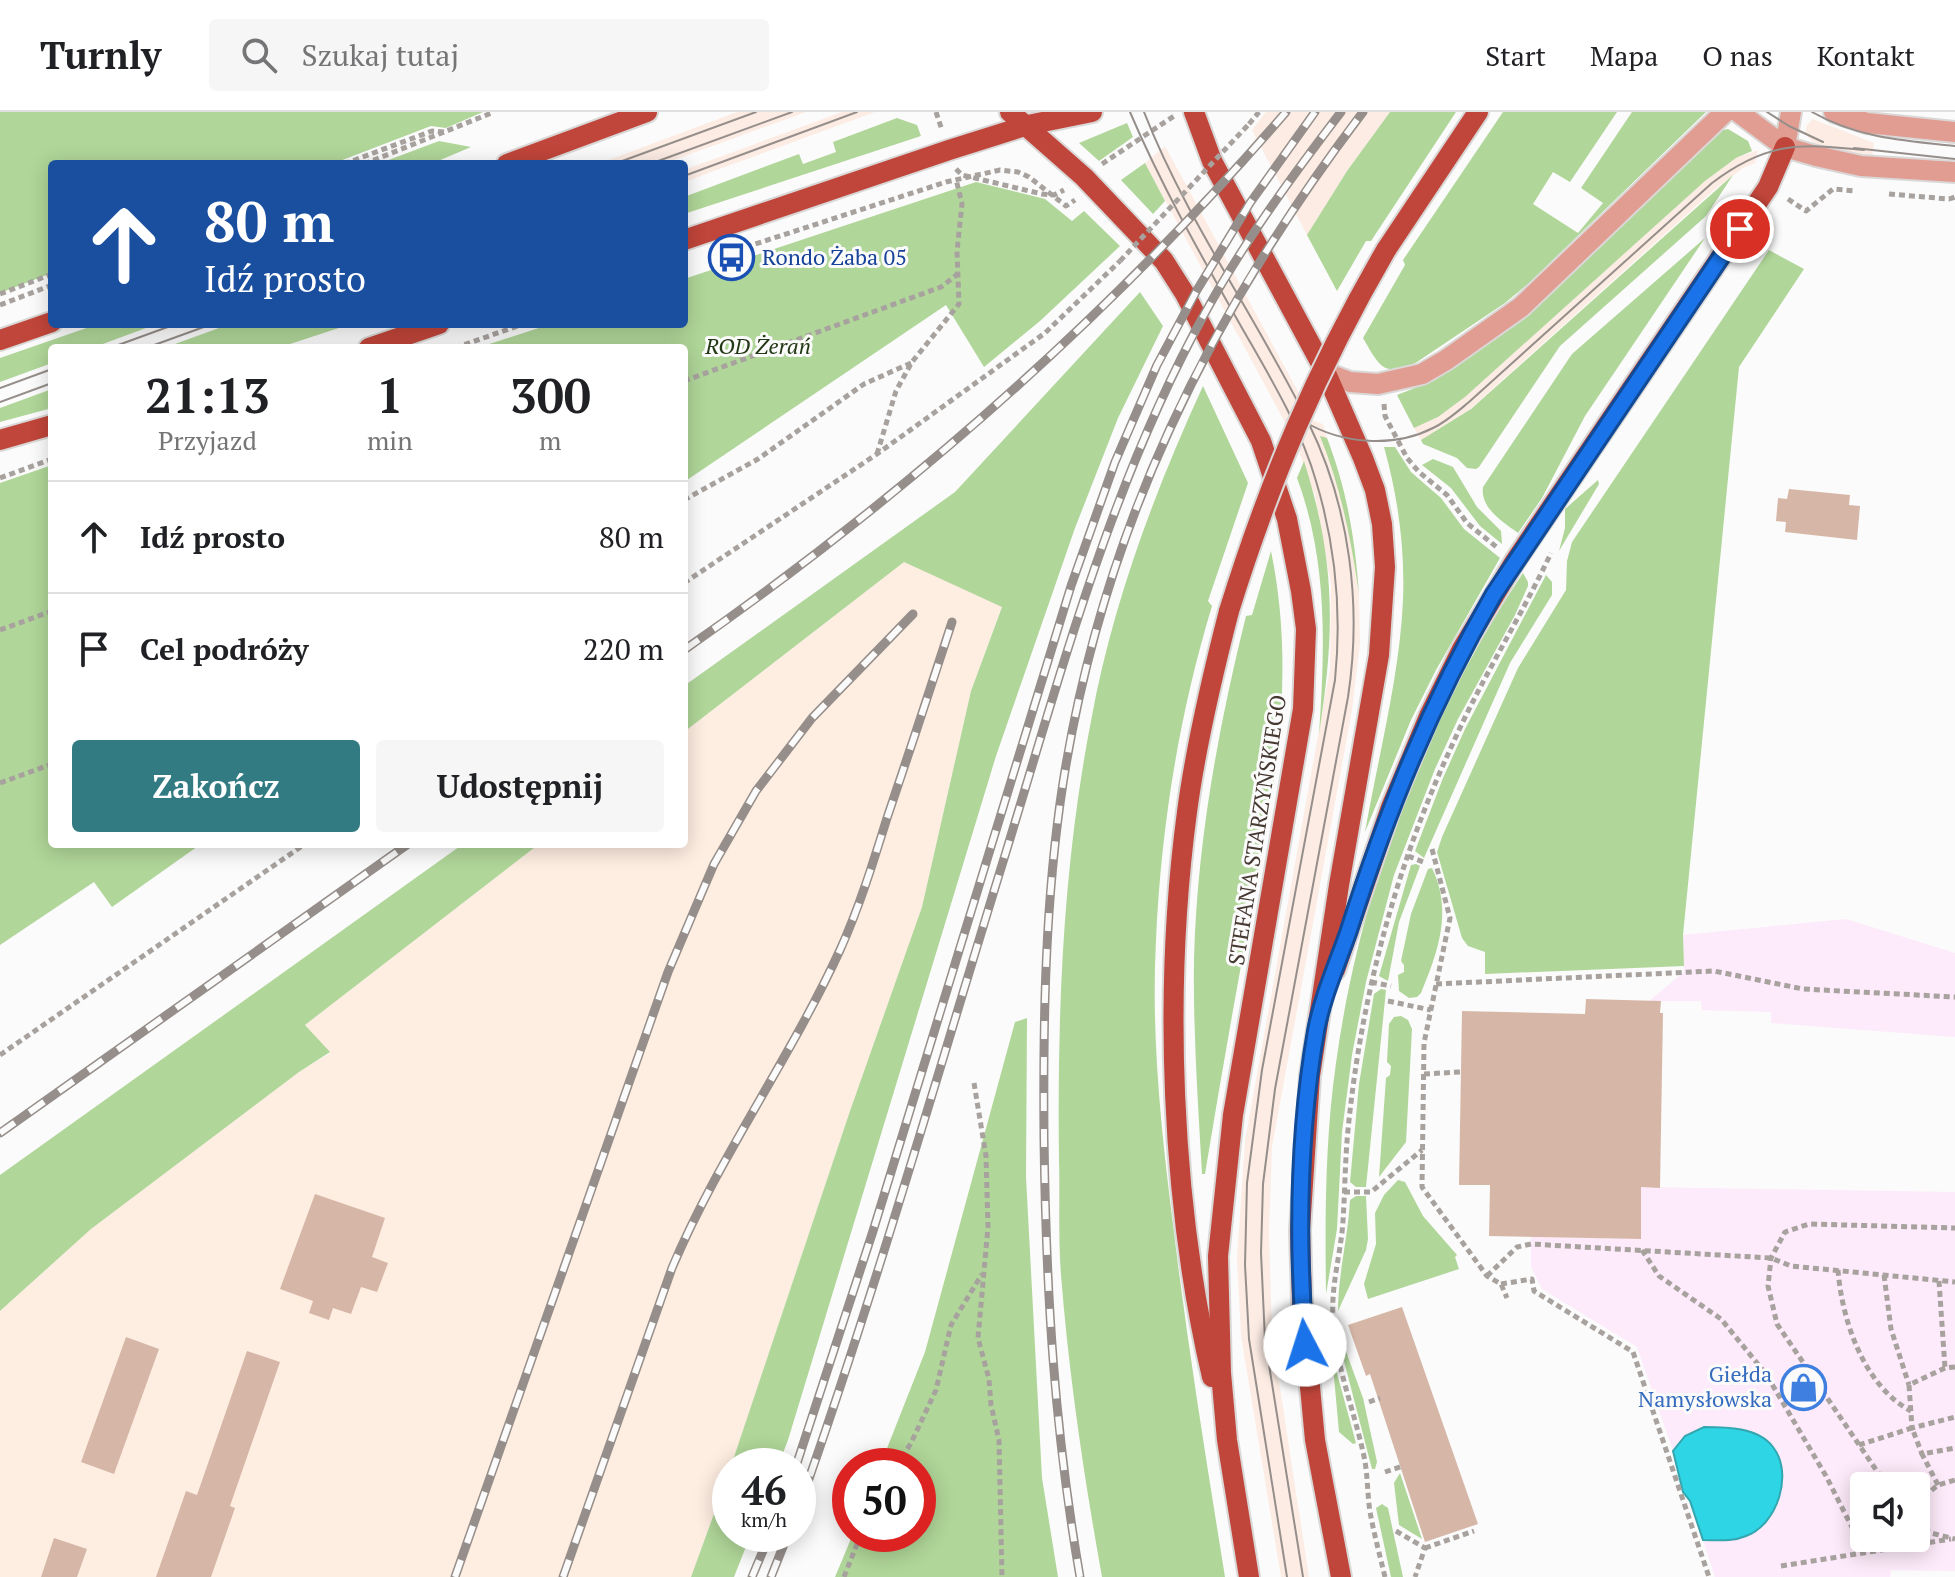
<!DOCTYPE html>
<html lang="pl">
<meta charset="utf-8">
<style>
:root{--surface:#fff;--page:#f6f6f6;--text:#202124;--muted:#757577;--line:#e0e0e0;--accent:#337b83}
body{margin:0;font-family:"PT Serif",serif;background:var(--page);color:var(--text);height:100vh;display:flex;flex-direction:column;font-size:30px;white-space:nowrap}
*{box-sizing:border-box;margin:0}
p{font-size:26px;color:var(--muted)}
.icon{flex:none;width:44px;height:44px;fill:none;stroke:currentColor;stroke-width:2;stroke-linecap:round;stroke-linejoin:round}
.map{position:relative;flex:1;overflow:hidden}
.panel{position:absolute;left:48px;top:232px;width:640px;height:504px;display:flex;flex-direction:column;background:var(--surface);border-radius:8px;box-shadow:0 4px 20px #0003}
.panel>*{flex:none}
.guide{position:absolute;left:48px;top:48px;width:640px;height:168px;border-radius:8px;box-shadow:0 4px 20px #0003;background:#1a4fa0;color:#fff;overflow:hidden}
.controls{position:absolute;left:1850px;top:1360px;display:grid;gap:16px}
.controls a{display:grid;place-items:center;width:80px;height:80px;border-radius:8px;background:var(--surface);box-shadow:0 4px 20px #0003;font-size:40px}
.speed{position:absolute;left:712px;top:1336px;display:flex;gap:16px;font-size:40px;font-weight:700;text-align:center}
.speed>*{display:grid;place-content:center;width:104px;height:104px;border-radius:50%;background:var(--surface);box-shadow:0 4px 20px #0003;line-height:1}
.speed small{font-size:20px;font-weight:400}
.speed .limit{border:12px solid #d22;background:#fff;color:#111}
.pin{position:absolute;display:grid;place-items:center;width:68px;height:68px;color:#fff;margin:-34px;border:4px solid #fff;border-radius:50%;box-shadow:0 2px 8px #0007}
.me{position:absolute;width:88px;margin:-44px;rotate:355deg;stroke-linejoin:round;filter:drop-shadow(0 0 6px #0008)}
.turn{display:flex;align-items:center;gap:28px;height:168px;padding:0 24px;font-size:36px}
.turn .icon{width:104px;height:104px;stroke-width:2.5}
.turn b{display:block;font-size:56px;line-height:68px}
.eta{display:flex;justify-content:space-evenly;align-items:center;height:136px;text-align:center}
.eta b{font-size:48px;font-weight:700;line-height:56px}
.cta{display:flex;gap:16px;margin-top:auto;padding:16px 24px}
.cta a{flex:1;height:92px;border-radius:8px;background:var(--accent);color:#fff;font-size:32px;font-weight:700;line-height:92px;text-align:center}
.cta a+a{background:var(--page);color:var(--text)}
ul{padding:0;list-style:none}
li{display:flex;align-items:center;gap:24px;height:112px;padding:0 24px;border-top:2px solid var(--line)}
li div{flex:1}
li b{display:block;font-size:30px}
li em{font-style:normal}
header{display:flex;align-items:center;gap:48px;box-sizing:border-box;height:112px;padding:0 40px;background:var(--surface);border-bottom:2px solid var(--line)}
header strong{font-size:38px}
nav{display:flex;gap:44px;margin-inline-start:auto;font-size:28px}
.search{width:560px;height:72px;background:var(--page);display:flex;align-items:center;gap:20px;box-sizing:border-box;padding:0 28px;border-radius:8px;color:var(--muted);font-size:30px}
.map>svg:first-child{display:block}
.commercial{fill:#fdeafa;fill-rule:evenodd}
.industrial{fill:#feede1}
.built{fill:#fcece4}
.green{fill:#b0d699}
.water{fill:#2dd5e5;stroke:#34a6af;stroke-width:2}
.building{fill:#d6b7a7}
.lines{fill:none;stroke-linecap:round;stroke-linejoin:round}
.minor-casing{stroke:#dad8d7;stroke-width:24}
.major-casing{stroke:#dad8d7;stroke-width:24}
.path{stroke:#a8a29f;stroke-width:5;stroke-dasharray:6 4;stroke-linecap:butt}
.minor{stroke:#e29d93;stroke-width:20}
.major{stroke:#c0453a;stroke-width:20}
.tram{stroke:#958e8a;stroke-width:2}
.rail-casing{stroke:#958e8a;stroke-width:9}
.rail{stroke:#fbfbfb;stroke-width:6;stroke-dasharray:18;stroke-linecap:butt}
.major-bridge-casing{stroke:#dad8d7;stroke-width:24;stroke-linecap:butt}
.path-bridge{stroke:#a8a29f;stroke-width:5;stroke-dasharray:6 4;stroke-linecap:butt}
.major-bridge{stroke:#c0453a;stroke-width:20}
.route-casing{stroke:#114b97;stroke-width:20}
.route{stroke:#1a73e8;stroke-width:14}
.labels{text-anchor:middle;stroke-width:6;stroke-linejoin:round;paint-order:stroke}
.transit-label{font-size:22px;fill:#164399;stroke:#fbfbfb;text-anchor:start}
.park-label{font-size:22px;font-style:italic;fill:#233814;stroke:#fbfbfb}
.street-label{font-size:22px;fill:#463932;stroke:#fbfbfb}
.shop-label{font-size:22px;fill:#366cbe;stroke:#fbfbfb;text-anchor:end}
</style>
<header>
<strong>Turnly</strong>
<div class="search"><svg class="icon" aria-label="search" viewBox="0 0 24 24"><circle cx="10" cy="10" r="6"/><path d="M15 15l6 6"/></svg>Szukaj tutaj</div>
<nav><a>Start</a><a>Mapa</a><a>O nas</a><a>Kontakt</a></nav>
</header>
<div class="map">
<svg width="1955" height="1465" viewBox="0 0 1955 1465">
<rect width="100%" height="100%" fill="#fbfbfb"/>
<!-- commercial -->
<g class="commercial">
<path d="M1846 807 1955 841V925L1771 911V900L1702 898 1701 889H1649L1684 860 1683 823Z"/>
<path d="M1641 1075 1955 1080V1459L1891 1458 1890 1465H1715L1703 1428H1731L1772 1403 1780 1386V1350L1773 1335 1758 1323 1728 1315 1685 1324 1673 1339 1637 1235 1542 1177 1531 1155V1125L1641 1127ZM1864 1374H1916V1426H1864Z"/>
</g>
<!-- industrial -->
<path class="industrial" d="M904 450 1002 494 971 579 922 795 850 999 723 1378 691 1465H0V1199L91 1117 299 960 330 941 305 913 539 732H684V620Z"/>
<!-- built -->
<g class="built">
<path d="M737 0H806L663 52H598Z"/>
<path d="M842 0H875L684 70V58Z"/>
<path d="M1266 0H1390L1347 59 1307 123 1252 18Z"/>
<path d="M1813 7 1874 31 1872 46 1844 41 1814 31 1805 22 1807 13Z"/>
<path d="M1165 34 1314 309 1323 312 1327 326 1321 325 1335 360 1349 412 1359 482 1360 531 1352 598 1272 1035 1269 1119 1272 1224 1309 1465H1281L1241 1224 1237 1146 1245 1029 1330 557 1331 473 1315 383 1295 329 1145 51Z"/>
<path d="M1758 38 1755 51 1743 56 1714 78 1469 298 1421 328 1414 316 1438 305 1465 285 1705 69 1736 46Z"/>
</g>
<!-- green -->
<g class="green">
<path d="M0 0H483L446 16 431 14 332 52H52V161L0 181Z"/>
<path d="M1390 0H1456L1371 129H1366L1337 179 1307 123 1347 59Z"/>
<path d="M1503 0H1617L1570 70 1553 60 1533 92 1578 121 1603 91 1581 76 1632 0H1706L1529 171 1505 191 1417 250C1383 267 1379 253 1363 226L1405 153 1403 148Z"/>
<path d="M897 6 917 13 921 24 684 102V85L799 42 803 52 836 40 833 30Z"/>
<path d="M1127 11 1133 25 1099 49 1079 31Z"/>
<path d="M1728 17 1748 29 1752 39 1736 46 1705 69 1465 285 1438 305 1414 316 1397 283 1435 268 1533 198 1723 18Z"/>
<path d="M439 29 471 35 431 52H378Z"/>
<path d="M1145 51 1165 89 1153 102 1121 68Z"/>
<path d="M1733 63 1706 104 1560 234 1479 355 1476 357 1467 356 1457 346 1423 332 1421 328 1471 297Z"/>
<path d="M976 70 1045 87 1072 109 1084 99 1120 134 1040 209 984 255 946 193 684 370V236H477L551 212H684V167Z"/>
<path d="M1705 126 1585 304 1542 386 1518 421C1503 410 1480 396 1483 375L1572 242Z"/>
<path d="M1769 138 1804 157 1739 255 1683 823 1684 854 1485 862V840L1468 834 1462 826 1437 740 1442 725 1518 556 1566 478 1567 449 1572 430Z"/>
<path d="M1140 180 1163 214 1118 306 1075 416 996 644 788 1328 778 1354H731L850 999 922 795 971 579 1002 495 904 450 684 620V574L955 380Z"/>
<path d="M98 212H157L92 236H52V251L0 270V246Z"/>
<path d="M230 212H351L278 236H164Z"/>
<path d="M1203 274 1248 371 1208 489 1212 494C1179 603 1161 715 1156 828 1151 922 1161 1018 1173 1112 1187 1230 1206 1347 1225 1465H1102C1084 1365 1069 1264 1061 1163 1058 1124 1060 1085 1059 1047 1057 900 1063 753 1091 609 1112 493 1154 381 1203 274Z"/>
<path d="M52 277V296L0 310V296Z"/>
<path d="M1320 324 1327 326C1347 378 1355 427 1359 482 1351 427 1341 376 1320 324Z"/>
<path d="M1384 335H1395L1411 360 1441 386 1464 417 1500 446 1436 558 1411 608 1365 720C1378 646 1400 562 1403 488 1405 436 1398 385 1384 335Z"/>
<path d="M1433 347 1453 355 1477 395 1501 419 1502 432 1480 414 1451 376 1422 353Z"/>
<path d="M1304 349C1336 450 1335 520 1319 622 1325 536 1328 449 1297 366Z"/>
<path d="M52 353V732H201L112 795 94 770 0 833V371Z"/>
<path d="M1598 368 1599 372 1559 439 1565 416V397Z"/>
<path d="M1271 439C1297 566 1274 680 1250 805 1234 891 1219 976 1205 1062H1202C1198 991 1193 920 1194 848 1197 731 1218 617 1246 504L1252 503Z"/>
<path d="M1523 461 1528 470V474L1515 503 1458 607 1435 657 1394 763 1366 870 1352 943 1342 1020 1337 1117 1326 1182C1325 1105 1325 1028 1336 951 1360 777 1425 608 1523 461Z"/>
<path d="M1546 463 1552 470V483L1510 551 1424 746 1415 739 1443 666 1465 617Z"/>
<path d="M463 732H539L305 913 330 940 299 960 91 1117 0 1199V1063Z"/>
<path d="M1416 752 1420 754 1399 810 1388 869 1379 864 1411 753Z"/>
<path d="M1432 756C1453 799 1438 840 1421 881L1417 885 1409 886 1399 879 1398 863 1404 860V853L1401 849 1411 802 1428 757Z"/>
<path d="M1381 877 1386 878 1366 1075H1356L1350 1070 1359 972 1374 882Z"/>
<path d="M1401 904 1408 908 1412 917 1406 1030 1379 1065 1386 966 1390 963 1391 954 1387 950 1389 912 1394 905Z"/>
<path d="M1027 906 1026 1065 1042 1366 1058 1465H835L853 1422H918V1354H880L925 1240 1015 910Z"/>
<path d="M1398 1068 1405 1070 1423 1104 1457 1143 1455 1145 1459 1157 1368 1187 1364 1172 1376 1132 1375 1101 1384 1083Z"/>
<path d="M1356 1084H1366L1368 1127 1366 1138 1338 1199C1338 1162 1348 1126 1350 1088Z"/>
<path d="M1344 1234 1363 1286 1377 1350 1375 1357H1372L1344 1249 1341 1235Z"/>
<path d="M1332 1243 1356 1331 1353 1332 1339 1320Z"/>
<path d="M730 1358V1422H751L734 1465H691Z"/>
<path d="M1400 1361 1422 1427 1399 1413 1394 1371Z"/>
<path d="M1382 1392 1388 1396 1403 1465H1391L1376 1396Z"/>
</g>
<!-- water -->
<path class="water" d="M1704 1315C1726 1315 1758 1315 1773 1335 1794 1362 1777 1413 1746 1424 1732 1430 1718 1428 1703 1428L1690 1389 1683 1380 1673 1339 1685 1324Z"/>
<!-- building -->
<g class="building">
<path d="M1789 377 1850 383 1849 393 1860 394 1857 428 1785 420 1786 410 1776 409 1778 386 1787 387Z"/>
<path d="M1586 887 1661 889 1660 901H1663L1660 1076 1641 1075V1127L1489 1124 1490 1073H1459L1462 899 1585 902Z"/>
<path d="M315 1082 385 1106 372 1145 388 1151 377 1180 361 1175 351 1202 333 1196 329 1208 309 1201 313 1189 280 1177Z"/>
<path d="M1402 1195 1478 1412 1425 1430 1370 1262 1366 1264 1348 1213Z"/>
<path d="M126 1225 159 1237 114 1362 81 1350Z"/>
<path d="M247 1239 280 1250 230 1394 235 1396 211 1465H156L186 1379 197 1383Z"/>
<path d="M54 1426 87 1437 77 1465H41Z"/>
</g>
<g class="lines">
<defs>
<g id="minor">
<path d="M1738 0 1785 35 1816 44 1861 54 1955 60"/>
<path d="M1834 0 1867 11 1955 20"/>
<path d="M1785 35 1791 0"/>
<path d="M1326 261 1350 270 1378 272 1422 262 1446 248 1521 195 1725 0"/>
</g>
<g id="major">
<path d="M1010 0 1084 65 1164 149 1185 182 1261 329 1287 407 1301 479 1306 517 1303 597 1233 1003 1218 1144 1221 1261 1227 1328 1249 1465"/>
<path d="M1194 0 1212 49 1326 261 1363 346 1375 378 1382 412 1385 455 1379 543 1339 773 1310 964 1300 1118 1302 1190 1315 1328 1341 1465"/>
<path d="M507 52 647 0"/>
<path d="M684 128 949 38 1028 13 1092 0"/>
<path d="M1386 138 1478 0"/>
<path d="M0 228 52 210"/>
<path d="M369 236 439 212"/>
<path d="M0 328 52 313"/>
<path d="M1335 858 1391 695 1429 604 1462 537 1515 449 1768 75 1785 35"/>
<path d="M1212 1265C1171 1090 1163 879 1187 700 1196 632 1212 565 1229 499"/>
</g>
</defs>
<!-- minor casing -->
<use href="#minor" class="minor-casing"/>
<!-- major casing -->
<use href="#major" class="major-casing"/>
<!-- path -->
<g class="path">
<path d="M936 0 942 18"/>
<path d="M1249 12 1259 0"/>
<path d="M344 52 432 19 444 20"/>
<path d="M364 52 494 0"/>
<path d="M1102 52 1174 4"/>
<path d="M956 57 962 63 1042 82 1054 83 1064 78"/>
<path d="M1889 82 1949 87 1955 85"/>
<path d="M1788 87 1806 99 1833 77 1855 79"/>
<path d="M746 135 946 70 1000 58 1018 60 1029 65 1066 94 1075 88"/>
<path d="M0 182 52 162"/>
<path d="M0 193 52 173"/>
<path d="M455 236 523 212"/>
<path d="M684 269 941 175 959 161"/>
<path d="M1384 292 1385 304 1407 346 1419 360 1447 383 1467 411 1499 437"/>
<path d="M877 342 896 279 912 250 959 192 957 139 962 92 956 67"/>
<path d="M0 366 52 347"/>
<path d="M684 388 758 347 864 272 911 251"/>
<path d="M684 471 877 342 1045 221 1120 149"/>
<path d="M0 518 52 499"/>
<path d="M0 671 52 652"/>
<path d="M1432 737 1450 806 1424 931 1422 1075 1487 1164 1501 1172 1507 1186"/>
<path d="M1408 744 1426 751"/>
<path d="M1371 870 1391 874"/>
<path d="M1436 872 1714 859 1803 877 1955 885"/>
<path d="M1388 889 1431 898"/>
<path d="M0 943 305 732"/>
<path d="M1424 962 1460 960"/>
<path d="M974 971 986 1044 988 1115 978 1226 989 1267 991 1293 999 1328 1002 1465"/>
<path d="M1344 1080H1371L1422 1038"/>
<path d="M1642 1138 1659 1164 1721 1207 1766 1262 1826 1364 1864 1439"/>
<path d="M1838 1158C1842 1209 1864 1274 1911 1299"/>
<path d="M1884 1163 1891 1217 1909 1273"/>
<path d="M1487 1164 1517 1135 1531 1132 1771 1146 1791 1154 1955 1170"/>
<path d="M1939 1169 1945 1256"/>
<path d="M1501 1172 1532 1167 1534 1179 1633 1240 1709 1465"/>
<path d="M1955 1255 1945 1256 1909 1273 1912 1316 1955 1305"/>
<path d="M1369 1290 1380 1286"/>
<path d="M1859 1333 1912 1316 1922 1342"/>
<path d="M897 1354 911 1331 936 1278 951 1213 982 1162"/>
<path d="M1385 1360 1403 1354"/>
<path d="M1938 1373 1922 1342 1955 1336"/>
<path d="M1887 1374 1777 1212 1768 1174 1771 1146 1785 1120 1809 1112 1955 1116"/>
<path d="M1916 1391 1938 1373 1955 1368"/>
<path d="M1916 1411 1931 1421 1955 1427"/>
<path d="M1396 1419 1425 1436 1415 1465"/>
<path d="M1425 1436 1474 1419"/>
<path d="M1781 1454 1951 1427"/>
<path d="M844 1465 861 1422"/>
<path d="M1385 1465C1380 1444 1374 1422 1370 1400 1367 1380 1368 1360 1363 1340 1353 1295 1335 1251 1333 1205 1331 1172 1341 1141 1343 1109 1345 1079 1345 1048 1348 1018 1361 884 1397 751 1454 629 1483 564 1521 505 1551 441"/>
</g>
<!-- minor -->
<use href="#minor" class="minor"/>
<!-- major -->
<use href="#major" class="major"/>
<!-- tram -->
<g class="tram">
<path d="M1130 0C1162 75 1202 145 1242 216 1270 265 1300 314 1316 369 1336 435 1342 499 1335 568L1262 958 1247 1071 1245 1153 1249 1227 1287 1465"/>
<path d="M1144 0C1187 110 1257 206 1309 312 1350 396 1362 494 1348 585L1275 977 1263 1072 1261 1141 1265 1228 1303 1465"/>
<path d="M1767 0 1789 14 1823 30"/>
<path d="M1812 0C1857 26 1905 29 1955 34"/>
<path d="M1854 36 1955 47"/>
<path d="M614 52 756 0"/>
<path d="M650 52 792 0"/>
<path d="M684 64 857 0"/>
<path d="M110 236 176 212"/>
<path d="M146 236 212 212"/>
<path d="M0 276 52 257"/>
<path d="M0 290 52 271"/>
<path d="M1305 310C1342 332 1394 336 1433 316 1446 310 1457 300 1469 290L1712 71C1766 30 1799 31 1864 38"/>
</g>
<defs>
<g id="rail">
<path d="M684 538C906 383 1109 205 1286 0"/>
<path d="M0 1021 408 732"/>
<path d="M796 1354 873 1119 1071 474 1115 350 1157 253 1197 178 1250 91 1315 0"/>
<path d="M798 1398C875 1181 938 960 1006 740 1062 557 1112 369 1205 201 1244 130 1292 64 1341 0"/>
<path d="M455 1465 668 860 714 752 756 679 812 606 913 502"/>
<path d="M563 1465 672 1156C719 1045 790 947 840 838 859 796 873 751 887 706 909 641 931 575 952 510"/>
<path d="M752 1465 770 1422"/>
<path d="M771 1465 788 1422"/>
<path d="M1080 1465C1054 1315 1046 1178 1044 1026 1043 907 1045 788 1063 671 1103 416 1209 203 1363 0"/>
</g>
</defs>
<!-- rail casing -->
<use href="#rail" class="rail-casing"/>
<!-- rail -->
<use href="#rail" class="rail"/>
<defs>
<path id="major-bridge" d="M1229 499C1270 367 1317 257 1386 138"/>
</defs>
<!-- major-bridge casing -->
<use href="#major-bridge" class="major-bridge-casing"/>
<!-- path-bridge -->
<path class="path-bridge" d="M1120 149 1249 12"/>
<!-- major-bridge -->
<use href="#major-bridge" class="major-bridge"/>
</g>
<g class="lines">
<defs>
<path id="route" d="M1305 1233C1297 1129 1298 1022 1316 919 1322 886 1337 852 1348 821 1387 699 1430 593 1494 482L1740 117"/>
</defs>
<!-- route casing -->
<use href="#route" class="route-casing"/>
<!-- route -->
<use href="#route" class="route"/>
</g>
<!-- icons -->
<defs>
<symbol id="bus-ring" viewBox="-11 -11 22 22"><circle r="9.5" fill="#fbfbfb" stroke="#1a4fb4" stroke-width="1.5"/><path d="M-5-6H5V4H4V6H2V4H-2V6H-4V4H-5ZM-3.5-4V0h7V-4ZM-3.5 1.2v1.5H-2V1.2ZM2 1.2v1.5H3.5V1.2Z" fill="#1a4fb4"/></symbol>
<symbol id="shop-ring" viewBox="-11 -11 22 22"><circle r="9.5" fill="#fbfbfb" stroke="#3f7fe0" stroke-width="1.5"/><path d="M-5-2.5h2.3a2.7 3.5 0 0 1 5.4 0H5L5.5 6h-11ZM-1.5-2.5h3a1.5 2.3 0 0 0-3 0Z" fill="#3f7fe0"/></symbol>
</defs>
<g fill-rule="evenodd">
<use href="#bus-ring" x="706" y="120" width="51" height="51"/>
<use href="#shop-ring" x="1778" y="1250" width="51" height="51"/>
</g>
<g class="labels">
<!-- transit labels -->
<g class="transit-label">
<text x="762" y="153">Rondo Żaba 05</text>
</g>
<!-- park labels -->
<g class="park-label">
<text x="758" y="242">ROD Żerań</text>
</g>
<!-- street labels -->
<g class="street-label">
<text transform="translate(1257 718) rotate(-81)" y="8">STEFANA STARZYŃSKIEGO</text>
</g>
<!-- shop labels -->
<g class="shop-label">
<text x="1772" y="1270">Giełda<tspan x="1772" dy="25">Namysłowska</tspan></text>
</g>
</g>
</svg>
<div class="controls">
<a><svg class="icon" aria-label="sound" viewBox="0 0 24 24"><path d="M4 9h4l5-4v14l-5-4H4zM17 9q2 3 0 6"/></svg></a>
</div>
<div class="speed"><div>46<small>km/h</small></div><div class="limit">50</div></div>
<div class="pin" style="left:1740px;top:117px;background:#d93025"><svg class="icon" aria-label="arrive" viewBox="0 0 24 24"><path d="M6 21V4h12l-3 4 3 4H6"/></svg></div>
<svg class="me" style="left:1305px;top:1233px" viewBox="-20 -20 40 40"><circle r="19" fill="#fff"/><path d="M0-13L10 11 0 6-10 11z" fill="#1a73e8"/></svg>
<div class="guide">
<div class="turn"><svg class="icon" aria-label="ahead" viewBox="0 0 24 24"><path d="M12 20V5M6 11l6-6 6 6"/></svg><div><b>80 m</b>Idź prosto</div></div>
</div>
<section class="panel">
<div class="eta">
<div><b>21:13</b><p>Przyjazd</p></div>
<div><b>1</b><p>min</p></div>
<div><b>300</b><p>m</p></div>
</div>
<ul>
<li><svg class="icon" aria-label="ahead" viewBox="0 0 24 24"><path d="M12 20V5M6 11l6-6 6 6"/></svg><div><b>Idź prosto</b></div><em>80 m</em></li>
<li><svg class="icon" aria-label="arrive" viewBox="0 0 24 24"><path d="M6 21V4h12l-3 4 3 4H6"/></svg><div><b>Cel podróży</b></div><em>220 m</em></li>
</ul>
<div class="cta"><a>Zakończ</a><a>Udostępnij</a></div>
</section>
</div>
